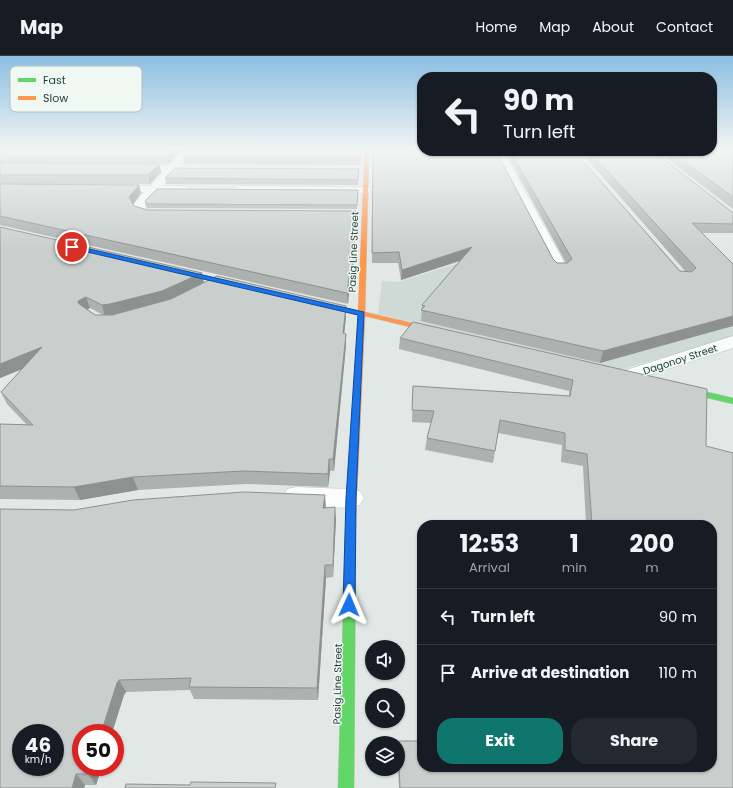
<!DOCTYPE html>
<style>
:root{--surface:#171b24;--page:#242831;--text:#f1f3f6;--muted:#9ea1a6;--line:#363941;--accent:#0f766e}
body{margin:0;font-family:Poppins,sans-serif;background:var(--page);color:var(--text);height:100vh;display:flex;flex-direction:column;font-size:15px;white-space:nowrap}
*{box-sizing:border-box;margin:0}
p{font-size:13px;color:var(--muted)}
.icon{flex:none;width:22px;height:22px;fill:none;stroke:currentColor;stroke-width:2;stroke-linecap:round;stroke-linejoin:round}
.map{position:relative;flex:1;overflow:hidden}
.drawer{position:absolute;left:417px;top:464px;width:300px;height:252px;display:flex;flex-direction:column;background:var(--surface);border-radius:16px;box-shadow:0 1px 3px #0004}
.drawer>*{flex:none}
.guide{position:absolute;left:417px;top:16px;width:300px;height:84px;border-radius:16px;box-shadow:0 1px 3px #0004;background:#171b24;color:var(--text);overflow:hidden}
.fabs{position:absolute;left:365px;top:584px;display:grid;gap:8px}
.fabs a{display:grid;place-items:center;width:40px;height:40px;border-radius:50%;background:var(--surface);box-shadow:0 1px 3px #0004;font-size:20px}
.speed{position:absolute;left:12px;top:668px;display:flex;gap:8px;font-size:20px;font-weight:700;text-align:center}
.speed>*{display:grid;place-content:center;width:52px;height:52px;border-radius:50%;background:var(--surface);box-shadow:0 1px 3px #0004;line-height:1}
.speed small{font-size:10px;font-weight:400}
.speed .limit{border:6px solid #d22;background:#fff;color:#111}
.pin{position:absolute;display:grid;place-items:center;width:34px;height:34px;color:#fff;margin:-17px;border:2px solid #fff;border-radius:50%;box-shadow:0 1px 4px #0007}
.me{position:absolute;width:44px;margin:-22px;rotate:1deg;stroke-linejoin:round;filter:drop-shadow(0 0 3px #0008)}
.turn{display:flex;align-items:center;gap:14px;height:84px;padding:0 20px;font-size:18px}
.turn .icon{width:52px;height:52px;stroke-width:2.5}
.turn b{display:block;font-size:28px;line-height:34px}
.eta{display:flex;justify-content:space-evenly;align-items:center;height:68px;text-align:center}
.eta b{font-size:24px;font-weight:700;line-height:28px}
.action{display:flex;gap:8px;margin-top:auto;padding:8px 20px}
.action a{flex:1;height:46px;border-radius:16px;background:var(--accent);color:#fff;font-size:16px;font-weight:700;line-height:46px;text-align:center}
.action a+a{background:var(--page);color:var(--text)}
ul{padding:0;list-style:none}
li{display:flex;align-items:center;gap:12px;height:56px;padding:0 20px;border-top:1px solid var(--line)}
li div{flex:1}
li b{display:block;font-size:15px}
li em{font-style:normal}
header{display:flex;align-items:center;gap:24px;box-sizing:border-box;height:56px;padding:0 20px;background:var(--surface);border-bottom:1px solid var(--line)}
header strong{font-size:19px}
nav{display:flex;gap:22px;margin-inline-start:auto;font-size:14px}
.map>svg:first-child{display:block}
.built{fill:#cfdad6}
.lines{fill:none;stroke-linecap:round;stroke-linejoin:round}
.street-casing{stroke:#bfc5c3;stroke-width:1}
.fast-casing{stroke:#bec6c3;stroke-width:1}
.slow-casing{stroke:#bec6c3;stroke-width:1}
.street{fill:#fbfcfb;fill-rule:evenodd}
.fast{fill:#63d668;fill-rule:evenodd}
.slow{fill:#ff974d;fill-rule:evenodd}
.wall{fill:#adb2b0;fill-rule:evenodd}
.shaded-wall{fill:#8d9190}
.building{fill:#c9cfcd;stroke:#8d9190;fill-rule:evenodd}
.route{fill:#1a73e8;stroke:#114b97}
.labels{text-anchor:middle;stroke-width:3;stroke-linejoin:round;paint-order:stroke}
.street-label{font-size:10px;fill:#1f3c37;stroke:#f0f8f4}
.key{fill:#f0f8f4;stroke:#b1c0bb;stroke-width:1}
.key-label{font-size:11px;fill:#1f3c37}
</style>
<header>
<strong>Map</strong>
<nav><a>Home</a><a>Map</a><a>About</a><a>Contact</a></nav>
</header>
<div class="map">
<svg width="733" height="732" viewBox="0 0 733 732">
<rect width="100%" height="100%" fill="#e2e8e6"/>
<!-- built -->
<path class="built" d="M507 192 649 254 733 245V281L619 314 378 258 382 225 398 226Z"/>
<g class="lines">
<defs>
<g id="street">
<path d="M185 93H195L180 110H203L208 113 207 115 175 116 163 130H186L192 133 190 135 157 136 145 149 146 153 171 155 173 158 171 161 150 162 137 158 133 149 144 136H111L105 133 111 130H150L163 116H129L124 113 129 110H169Z"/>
<path d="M493 95H503L568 213 565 216H555L552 213Z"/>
<path d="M237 130 366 131 372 134 366 137 233 135 231 133Z"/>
<path d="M733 280V292L627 326 620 324 617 320 620 316Z"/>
<path d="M296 431 351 433 360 435 364 442 360 449C342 454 305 452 287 447L283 440 287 433Z"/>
</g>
<g id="fast">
<path d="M677 329 733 342V348L674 334 673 332Z"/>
<path d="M351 455 355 456 356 459 354 732H338L346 459 347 456Z"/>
</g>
<g id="slow">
<path d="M365 93H369L365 256 442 274 443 276 439 278 365 260 356 459 355 462 351 463 347 462 346 459 358 259 315 248 314 247 317 245 358 255Z"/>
<path d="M173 212 243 229 244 230 241 232 171 215 170 214Z"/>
</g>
</defs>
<!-- street casing -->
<use href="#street" class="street-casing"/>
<!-- fast casing -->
<use href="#fast" class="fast-casing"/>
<!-- slow casing -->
<use href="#slow" class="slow-casing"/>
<!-- street -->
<use href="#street" class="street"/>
<!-- fast -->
<use href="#fast" class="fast"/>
<!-- slow -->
<use href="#slow" class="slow"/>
</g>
<!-- wall -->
<g class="wall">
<path d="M0 93H183L168 108 0 107Z"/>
<path d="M189 93H361L360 109 184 108 183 100Z"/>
<path d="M373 93 553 203 557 207H566L505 95H574L680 215 686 216 580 95H653L732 156H733V177H702L733 208 600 307 421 265 422 249 460 205 401 224 398 207H372Z"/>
<path d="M733 93V153L657 95H712Z"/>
<path d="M0 107 159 108 161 116 150 128H0Z"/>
<path d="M359 113 358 129 166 128 165 122Z"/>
<path d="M0 128 139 129 141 137 133 148 134 150 148 154 356 155V164L353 218 352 227 350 226 348 248 0 169Z"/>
<path d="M358 134 357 153 151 152H147L145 145Z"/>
<path d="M0 171 204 227 346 250V261L344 277 346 289 334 415H330L328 431 246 428 138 434 80 444 0 443V368L27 369 7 348 1 336 22 313 0 322ZM90 252 103 259H95L87 253Z"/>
<path d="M400 282 707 333 706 390 733 732H399L398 713V685L422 711H712V469H586L583 410 561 406 562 389 498 377 493 407 425 394 427 382 431 367 412 366 413 330 569 340V335L399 293Z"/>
<path d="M326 452 336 463 333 521 326 522 318 644 194 643 190 634 126 636 124 639 112 677H81L102 711 96 729H85L84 732H0L74 454Z"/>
</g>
<!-- shaded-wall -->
<g class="shaded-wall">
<path d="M174 93H183L168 108 167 100Z"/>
<path d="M360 93H361L360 109Z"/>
<path d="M159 108 161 116 150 128 148 119Z"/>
<path d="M139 129 141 137 132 150 129 141Z"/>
<path d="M356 155V164L353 218 352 227V216Z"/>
<path d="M472 191 471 201 401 224 402 214Z"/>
<path d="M350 216V226L348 248 347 237Z"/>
<path d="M202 217 204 227 164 246 114 260H105L102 249Z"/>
<path d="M86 241 90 252 82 256 78 247V245Z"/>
<path d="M346 250V261L343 289V277Z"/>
<path d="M733 260V270L600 307 603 295Z"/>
<path d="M346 278V289L334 415 333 403Z"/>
<path d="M42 291 47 303 0 322V308Z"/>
<path d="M329 403 330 415 328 431V418Z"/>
<path d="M133 421 138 434 80 444 74 431Z"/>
<path d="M325 439 326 452H323Z"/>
<path d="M335 451 336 463 333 521V509Z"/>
<path d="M325 509 326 522 318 644 317 632Z"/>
<path d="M119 624 126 636 124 639 112 677H101L117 627Z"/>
<path d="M90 711H102L96 729 88 718Z"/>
<path d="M76 718 85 729 84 732H72Z"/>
</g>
<!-- building -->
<g class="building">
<path d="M0 93H174L167 100 0 99Z"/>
<path d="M189 93H360V102L183 100Z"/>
<path d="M373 93H422V95H496L553 203 557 207H567L572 203 510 95H574L680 215 691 216 696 212 589 95H653L732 156H733V168L692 167 733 208V260L603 295 421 254 425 250 422 249 472 191 402 214 399 196 372 197Z"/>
<path d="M712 93H733V141L670 95H712Z"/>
<path d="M0 107 159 108 148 119H0Z"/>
<path d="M175 112 359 113 358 124 165 122Z"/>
<path d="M0 128 139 129 129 141 134 150 148 154 356 155 353 207 352 216H350L347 237 0 160Z"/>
<path d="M157 133 358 134 357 149 150 148 146 147 145 145Z"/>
<path d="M0 171 202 217 162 235 110 248 102 249 86 241 78 245V247L95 259H112L171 243 217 220 346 250 343 277 346 278 333 403H329L328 418 243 415 133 421 74 431 0 430V368L33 369 1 336 42 291 0 308Z"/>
<path d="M413 266 707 333 706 390 733 397V732H400L398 685H422V711H712V469H592L587 398 565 394V377L500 364 495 395 427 382 434 355 412 354 413 330 570 340 573 324 400 282Z"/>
<path d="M244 436 325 439 323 452 335 451 333 509H325L317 632 189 631 191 622 119 624 117 627 101 677H81V711H90L88 718H76L72 732H0V453L74 454 133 444ZM21 677H55V711H21Z"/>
<path d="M496 466 514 469H495Z"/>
<path d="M191 726 276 727 275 732H125L126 728 190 729Z"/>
</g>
<!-- sky -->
<linearGradient id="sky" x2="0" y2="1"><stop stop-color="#8bbee2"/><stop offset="0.48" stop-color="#f2f5f4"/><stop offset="1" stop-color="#f2f5f4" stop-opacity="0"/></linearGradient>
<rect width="733" height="195" fill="url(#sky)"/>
<!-- route -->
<path class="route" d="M72 189 364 256 356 442 355 549 354 553 349 555 345 553 343 549 346 442 358 259 70 192 69 191Z"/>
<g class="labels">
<!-- street labels -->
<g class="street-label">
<text transform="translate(353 196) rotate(-88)" y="4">Pasig Line Street</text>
<text transform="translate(680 303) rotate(-18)" y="4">Dagonoy Street</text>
<text transform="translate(337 628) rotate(-89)" y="4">Pasig Line Street</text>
</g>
</g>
<!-- legend -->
<rect x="10" y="10" width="132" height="46" rx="6" class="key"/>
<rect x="18" y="22" width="18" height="4" fill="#63d668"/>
<rect x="18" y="40" width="18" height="4" fill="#ff974d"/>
<g class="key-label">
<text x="43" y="28">Fast</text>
<text x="43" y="46">Slow</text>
</g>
</svg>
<div class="fabs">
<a><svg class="icon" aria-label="sound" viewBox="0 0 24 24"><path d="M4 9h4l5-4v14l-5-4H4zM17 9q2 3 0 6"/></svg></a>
<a><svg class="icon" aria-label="search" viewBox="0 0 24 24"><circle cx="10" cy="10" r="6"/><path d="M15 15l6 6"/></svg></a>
<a><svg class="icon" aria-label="layers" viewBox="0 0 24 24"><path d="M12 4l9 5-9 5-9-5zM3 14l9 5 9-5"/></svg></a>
</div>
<div class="speed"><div>46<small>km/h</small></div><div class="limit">50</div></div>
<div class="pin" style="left:72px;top:191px;background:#d93025"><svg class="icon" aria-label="arrive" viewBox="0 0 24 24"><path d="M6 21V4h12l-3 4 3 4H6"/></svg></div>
<svg class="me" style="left:349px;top:549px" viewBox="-20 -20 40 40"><path d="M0-17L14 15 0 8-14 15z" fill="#1a73e8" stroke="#fff" stroke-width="4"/></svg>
<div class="guide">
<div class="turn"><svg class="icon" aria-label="left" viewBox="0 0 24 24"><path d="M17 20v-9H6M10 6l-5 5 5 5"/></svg><div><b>90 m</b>Turn left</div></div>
</div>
<section class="drawer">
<div class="eta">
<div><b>12:53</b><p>Arrival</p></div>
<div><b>1</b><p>min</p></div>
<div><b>200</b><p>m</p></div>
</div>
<ul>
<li><svg class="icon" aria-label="left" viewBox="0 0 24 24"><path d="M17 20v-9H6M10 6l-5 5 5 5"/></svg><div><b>Turn left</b></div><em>90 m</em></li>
<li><svg class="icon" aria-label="arrive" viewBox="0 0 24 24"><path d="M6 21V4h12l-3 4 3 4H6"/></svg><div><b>Arrive at destination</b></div><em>110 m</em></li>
</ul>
<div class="action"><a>Exit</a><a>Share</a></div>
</section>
</div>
